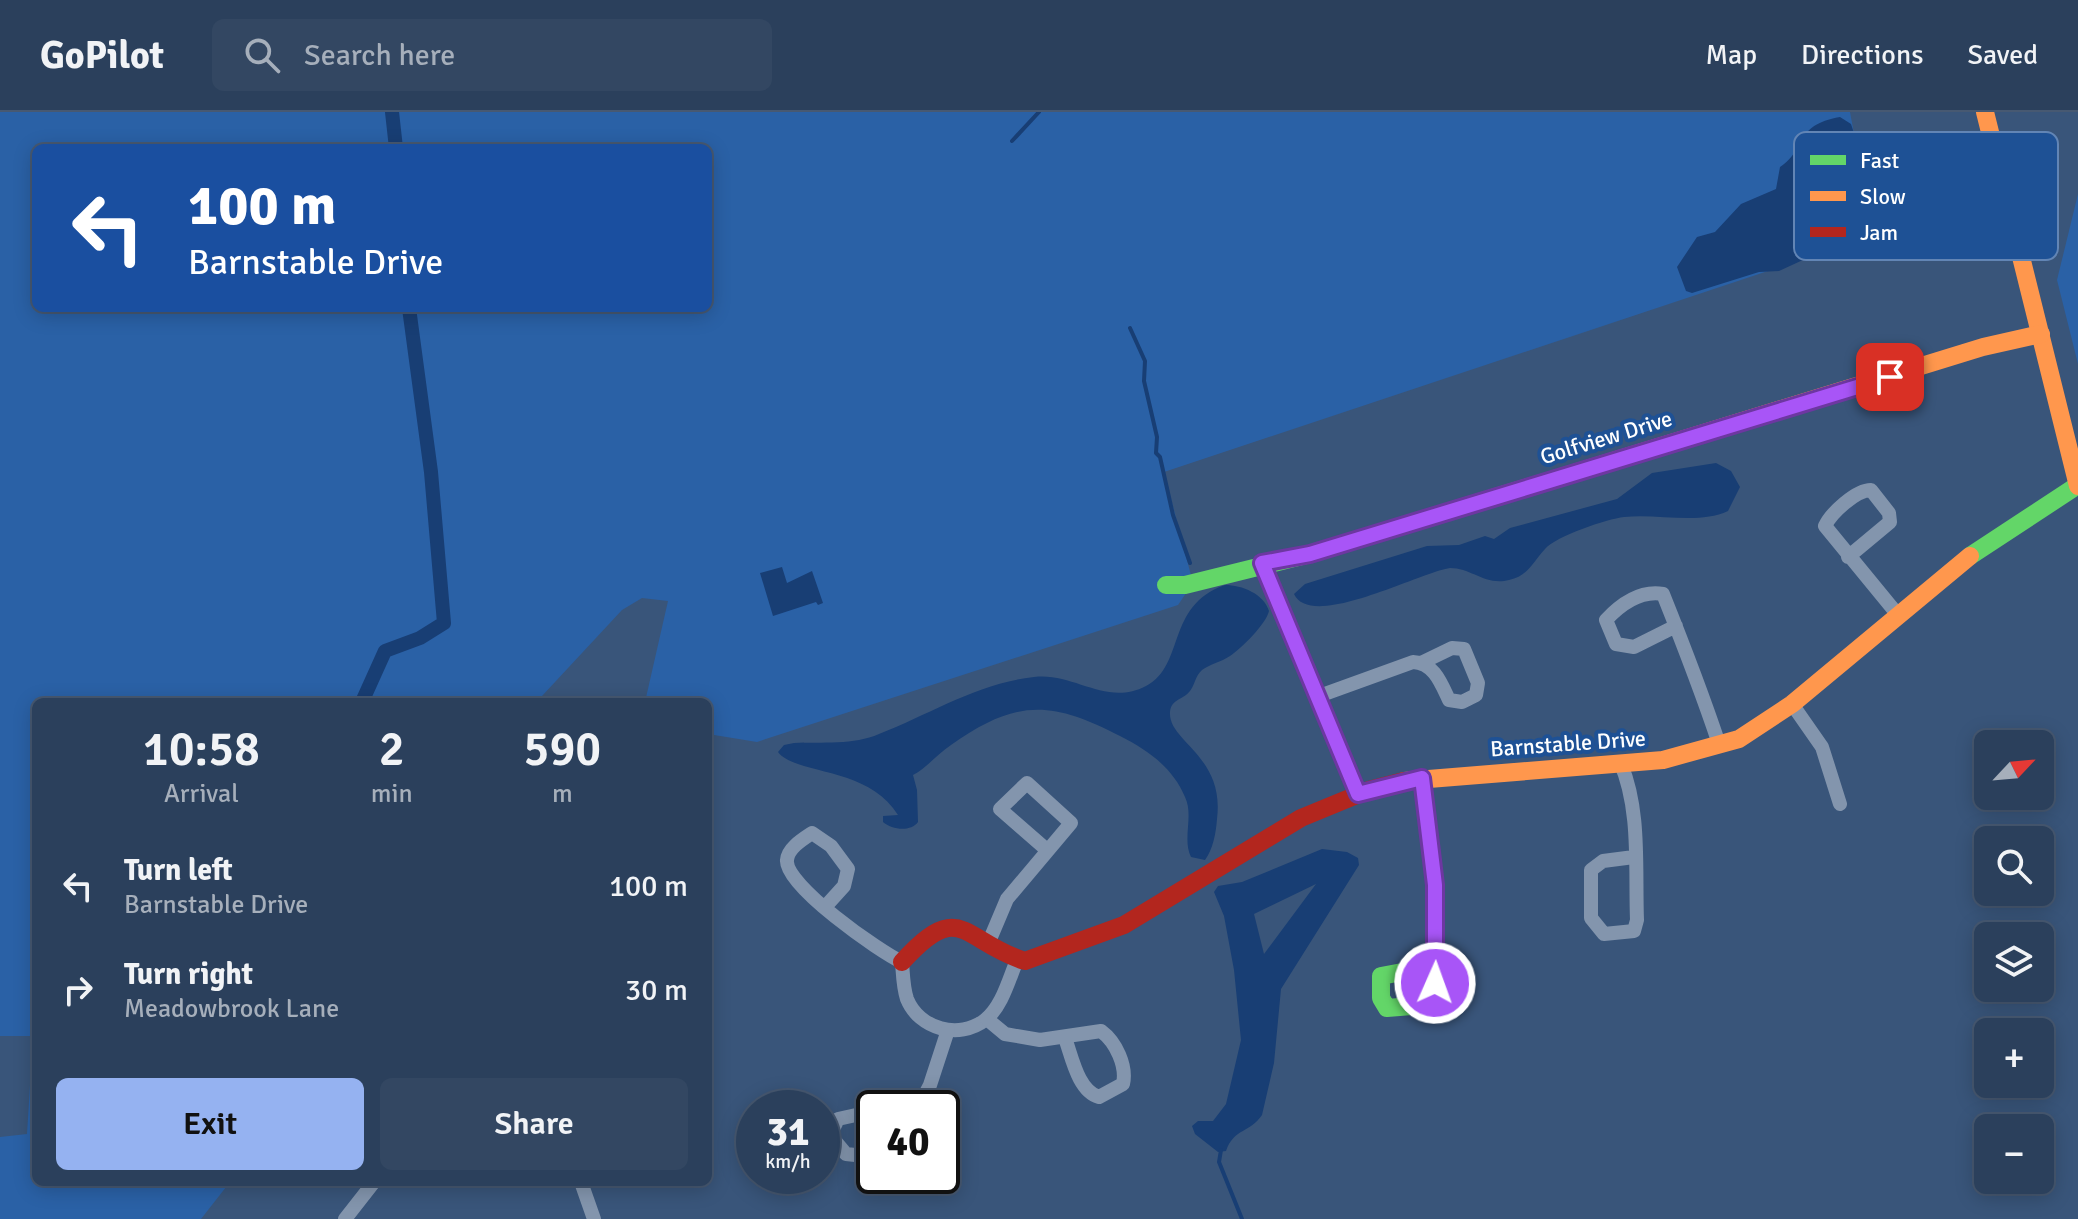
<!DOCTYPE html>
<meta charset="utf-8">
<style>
:root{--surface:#2b405c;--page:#334762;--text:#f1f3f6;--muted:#a6afbb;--line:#475972;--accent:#95b2f1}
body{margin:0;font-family:Signika,sans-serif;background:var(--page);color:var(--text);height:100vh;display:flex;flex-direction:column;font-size:30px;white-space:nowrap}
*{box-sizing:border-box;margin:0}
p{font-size:26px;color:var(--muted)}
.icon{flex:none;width:44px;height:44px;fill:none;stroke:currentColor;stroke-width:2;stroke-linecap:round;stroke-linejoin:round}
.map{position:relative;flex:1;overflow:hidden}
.details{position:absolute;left:32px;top:586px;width:680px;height:488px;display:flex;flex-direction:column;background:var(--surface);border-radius:12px;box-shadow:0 4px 20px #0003,0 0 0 2px var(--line)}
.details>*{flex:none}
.top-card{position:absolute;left:32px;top:32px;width:680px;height:168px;border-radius:12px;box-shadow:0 4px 20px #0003,0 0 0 2px var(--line);background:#1a4fa0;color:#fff;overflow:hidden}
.needle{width:52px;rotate:64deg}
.buttons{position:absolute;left:1974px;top:618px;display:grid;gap:16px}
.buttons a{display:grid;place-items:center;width:80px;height:80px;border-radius:12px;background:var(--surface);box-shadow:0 4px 20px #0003,0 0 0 2px var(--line);font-size:40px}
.speed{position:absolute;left:736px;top:978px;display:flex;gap:16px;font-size:40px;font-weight:700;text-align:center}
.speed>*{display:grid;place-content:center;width:104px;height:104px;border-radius:50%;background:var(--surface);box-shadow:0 4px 20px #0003,0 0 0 2px var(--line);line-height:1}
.speed small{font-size:20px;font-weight:400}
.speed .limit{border:4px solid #111;border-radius:12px;background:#fff;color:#111}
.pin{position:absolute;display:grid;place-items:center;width:68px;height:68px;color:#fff;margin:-34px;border-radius:16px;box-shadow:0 4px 12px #0006}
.me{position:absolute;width:88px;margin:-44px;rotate:2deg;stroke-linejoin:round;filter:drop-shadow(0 0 6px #0008)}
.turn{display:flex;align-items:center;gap:28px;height:168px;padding:0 24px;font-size:36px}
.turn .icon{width:104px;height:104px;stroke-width:2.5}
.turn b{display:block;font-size:56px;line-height:68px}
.eta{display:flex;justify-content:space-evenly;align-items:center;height:136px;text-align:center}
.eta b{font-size:48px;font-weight:600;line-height:56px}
.action{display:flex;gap:16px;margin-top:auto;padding:16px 24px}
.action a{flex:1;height:92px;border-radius:12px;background:var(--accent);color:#111;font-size:32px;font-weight:600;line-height:92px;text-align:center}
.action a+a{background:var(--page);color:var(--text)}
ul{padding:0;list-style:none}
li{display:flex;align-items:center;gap:24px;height:104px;padding:0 24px}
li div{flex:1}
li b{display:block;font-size:30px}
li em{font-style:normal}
header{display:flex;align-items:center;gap:48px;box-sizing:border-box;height:112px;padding:0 40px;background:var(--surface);border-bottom:2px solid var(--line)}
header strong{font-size:38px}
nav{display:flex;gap:44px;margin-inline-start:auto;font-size:28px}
.search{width:560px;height:72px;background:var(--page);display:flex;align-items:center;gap:20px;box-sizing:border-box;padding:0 28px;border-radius:12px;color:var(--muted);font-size:30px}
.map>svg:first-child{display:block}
.green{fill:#2a61a6;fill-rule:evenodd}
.water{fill:#183e74;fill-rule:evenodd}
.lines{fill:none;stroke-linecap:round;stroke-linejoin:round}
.stream{stroke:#183e74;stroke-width:4}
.canal{stroke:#183e74;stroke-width:14}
.street{stroke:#8395ad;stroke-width:14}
.fast{stroke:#63d668;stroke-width:18}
.slow{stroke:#ff974d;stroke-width:18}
.jam{stroke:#b3261e;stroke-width:18}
.route-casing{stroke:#6d37a1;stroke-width:20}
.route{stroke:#a855f7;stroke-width:14}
.labels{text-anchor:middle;stroke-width:8;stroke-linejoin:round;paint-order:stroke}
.street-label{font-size:22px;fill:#fff;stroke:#1e5195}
.key{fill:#1e5195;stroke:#6285b5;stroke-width:2}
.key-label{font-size:22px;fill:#fff}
</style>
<header>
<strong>GoPilot</strong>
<div class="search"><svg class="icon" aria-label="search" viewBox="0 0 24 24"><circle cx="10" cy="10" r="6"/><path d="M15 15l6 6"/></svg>Search here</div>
<nav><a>Map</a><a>Directions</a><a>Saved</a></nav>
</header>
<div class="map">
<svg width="2078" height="1107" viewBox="0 0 2078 1107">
<rect width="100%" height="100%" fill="#39557a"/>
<!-- green -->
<g class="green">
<path d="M0 0H1850L1873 124 1164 360 1193 471 1178 493 757 630 708 622V590H645L668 489 642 486 622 498 542 584 544 590H36V1070H230L201 1107H0V1025L27 1022 33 924H0ZM36 36H708V196H36Z"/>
<path d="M2078 82V252L2057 168Z"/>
</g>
<!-- water -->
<g class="water">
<path d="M1840 5 1851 12 1855 24 1874 100 1873 124 1833 140 1816 142 1779 159 1759 160 1692 181 1686 179 1677 155 1697 125 1715 120 1741 92 1776 77 1780 55C1807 38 1793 13 1840 5Z"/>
<path d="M1716 351 1731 359 1740 375 1728 399C1698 413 1657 401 1624 405 1607 407 1556 424 1545 437 1533 450 1528 464 1509 468 1485 474 1472 456 1450 456 1420 460 1311 519 1294 482L1305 472 1427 434 1459 433 1485 424 1494 427 1510 416 1617 387 1652 361Z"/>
<path d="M782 455 787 471 812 459 823 491 818 493 816 490 773 504 760 461Z"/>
<path d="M1225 473C1242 473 1264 482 1269 499 1266 512 1241 537 1230 544 1221 550 1210 552 1202 558 1195 564 1195 573 1190 579 1183 588 1171 587 1170 600 1168 630 1225 643 1217 707 1216 721 1213 737 1205 748L1191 745C1182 727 1194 704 1185 685 1173 656 1148 638 1120 624 1051 588 1016 587 951 633 937 642 928 655 913 663L917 678 918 710C911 720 892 718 883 710V704L898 703C868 654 795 663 778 640L784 633 794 631C822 630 854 633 879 622 930 602 978 571 1034 565 1074 560 1106 595 1146 574 1186 553 1165 494 1225 473Z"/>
<path d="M1322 737 1347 740 1358 746 1359 753 1281 877 1274 951 1262 1003C1250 1021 1234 1016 1226 1039L1218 1040 1195 1022 1192 1014 1198 1009H1213L1226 992 1241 928 1234 858 1224 804 1214 780 1218 774 1242 770ZM1316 772 1264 842 1254 802Z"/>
</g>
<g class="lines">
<!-- stream -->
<g class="stream">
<path d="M1012 29 1039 0"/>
<path d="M1130 216 1145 249 1144 269 1157 325 1156 341 1160 345 1173 403 1190 451"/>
<path d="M1221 1038 1219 1050 1242 1107"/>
</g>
<!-- canal -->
<g class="canal">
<path d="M392 0 396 36"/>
<path d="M362 590 385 539 420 526 444 511 431 360 409 196"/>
</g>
<!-- street -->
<g class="street">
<path d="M1848 445 1890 410 1889 401 1871 378C1856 378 1831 401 1825 414L1898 503"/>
<path d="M1262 451 1358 682"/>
<path d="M1676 514 1634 535 1616 532 1606 508C1621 492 1640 478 1663 482 1683 532 1702 581 1719 632"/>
<path d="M1319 584 1413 550C1434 551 1441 571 1449 588L1462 590 1476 583 1478 571 1464 537 1452 536 1421 551"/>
<path d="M1792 592 1822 635 1840 692"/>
<path d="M1620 650C1641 697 1635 757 1637 808L1634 819 1604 822 1591 806V758L1603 749 1634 745"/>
<path d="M825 795 844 774 848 757 831 734 812 721C803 727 788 736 787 748 784 773 880 840 902 850 903 862 903 875 907 887 919 917 959 928 985 908 1002 895 1009 867 1017 848"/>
<path d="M988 832 1007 787 1071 711 1027 671 1000 697 1047 738"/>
<path d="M987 907 1005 922 1040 928 1101 919C1116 930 1127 954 1123 972L1099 985C1078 979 1072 945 1065 926"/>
<path d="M918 996 930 973 948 918"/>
<path d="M874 1006 856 1003 838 1007 830 1023 846 1042 874 1045"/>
<path d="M581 1070 594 1107"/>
<path d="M345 1107 374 1070"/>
</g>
<!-- fast -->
<g class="fast">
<path d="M1970 444 2078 373"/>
<path d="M1166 473H1185L1310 442 1561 365"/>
<path d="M1422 666 1435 773 1436 887 1424 893 1387 896 1381 886V864L1434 854"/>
</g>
<!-- slow -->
<g class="slow">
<path d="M1985 0 2078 374"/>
<path d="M1561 365 1983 235 2041 222"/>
<path d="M1404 669 1663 648 1739 627 1792 592 1970 444"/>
</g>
<!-- jam -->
<path class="jam" d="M902 850C961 785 962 829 1025 849L1124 813 1301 706 1369 678 1404 669"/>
</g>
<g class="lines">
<defs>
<path id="route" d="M1435 871V773L1422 666 1358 682 1262 451 1310 442 1890 265"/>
</defs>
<!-- route casing -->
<use href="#route" class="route-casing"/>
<!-- route -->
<use href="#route" class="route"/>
</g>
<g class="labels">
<!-- street labels -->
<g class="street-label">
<text transform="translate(1606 325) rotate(-17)" y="8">Golfview Drive</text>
<text transform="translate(1568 631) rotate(-4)" y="8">Barnstable Drive</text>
</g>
</g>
<!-- legend -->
<rect x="1794" y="20" width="264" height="128" rx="12" class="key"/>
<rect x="1810" y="43" width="36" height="10" fill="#63d668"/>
<rect x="1810" y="79" width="36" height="10" fill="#ff974d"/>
<rect x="1810" y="115" width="36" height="10" fill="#b3261e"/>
<g class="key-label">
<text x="1860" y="56">Fast</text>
<text x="1860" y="92">Slow</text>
<text x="1860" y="128">Jam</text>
</g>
</svg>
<div class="buttons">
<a><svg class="needle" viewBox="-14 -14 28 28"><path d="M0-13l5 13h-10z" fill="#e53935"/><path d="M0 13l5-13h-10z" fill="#a6afbb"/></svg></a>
<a><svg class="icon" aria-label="search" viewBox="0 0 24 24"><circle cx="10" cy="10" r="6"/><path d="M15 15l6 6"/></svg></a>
<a><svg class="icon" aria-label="layers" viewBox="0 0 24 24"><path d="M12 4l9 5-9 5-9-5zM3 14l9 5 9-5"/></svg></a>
<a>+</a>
<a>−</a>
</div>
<div class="speed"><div>31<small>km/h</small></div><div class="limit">40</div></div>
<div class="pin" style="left:1890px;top:265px;background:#d93025"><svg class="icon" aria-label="arrive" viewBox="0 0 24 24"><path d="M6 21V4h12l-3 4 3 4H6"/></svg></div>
<svg class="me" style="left:1435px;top:871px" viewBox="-20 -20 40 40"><circle r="17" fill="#a855f7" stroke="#fff" stroke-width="3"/><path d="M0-11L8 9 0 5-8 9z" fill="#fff"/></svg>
<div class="top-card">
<div class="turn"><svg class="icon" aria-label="left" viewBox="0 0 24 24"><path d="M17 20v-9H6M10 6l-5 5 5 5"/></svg><div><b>100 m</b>Barnstable Drive</div></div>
</div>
<section class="details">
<div class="eta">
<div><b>10:58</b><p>Arrival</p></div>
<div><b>2</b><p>min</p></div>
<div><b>590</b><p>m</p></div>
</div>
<ul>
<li><svg class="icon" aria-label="left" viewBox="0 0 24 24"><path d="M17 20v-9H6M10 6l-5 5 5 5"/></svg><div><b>Turn left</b><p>Barnstable Drive</p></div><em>100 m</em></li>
<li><svg class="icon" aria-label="right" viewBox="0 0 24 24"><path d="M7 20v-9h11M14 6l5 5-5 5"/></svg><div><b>Turn right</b><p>Meadowbrook Lane</p></div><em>30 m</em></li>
</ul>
<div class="action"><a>Exit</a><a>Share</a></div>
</section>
</div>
